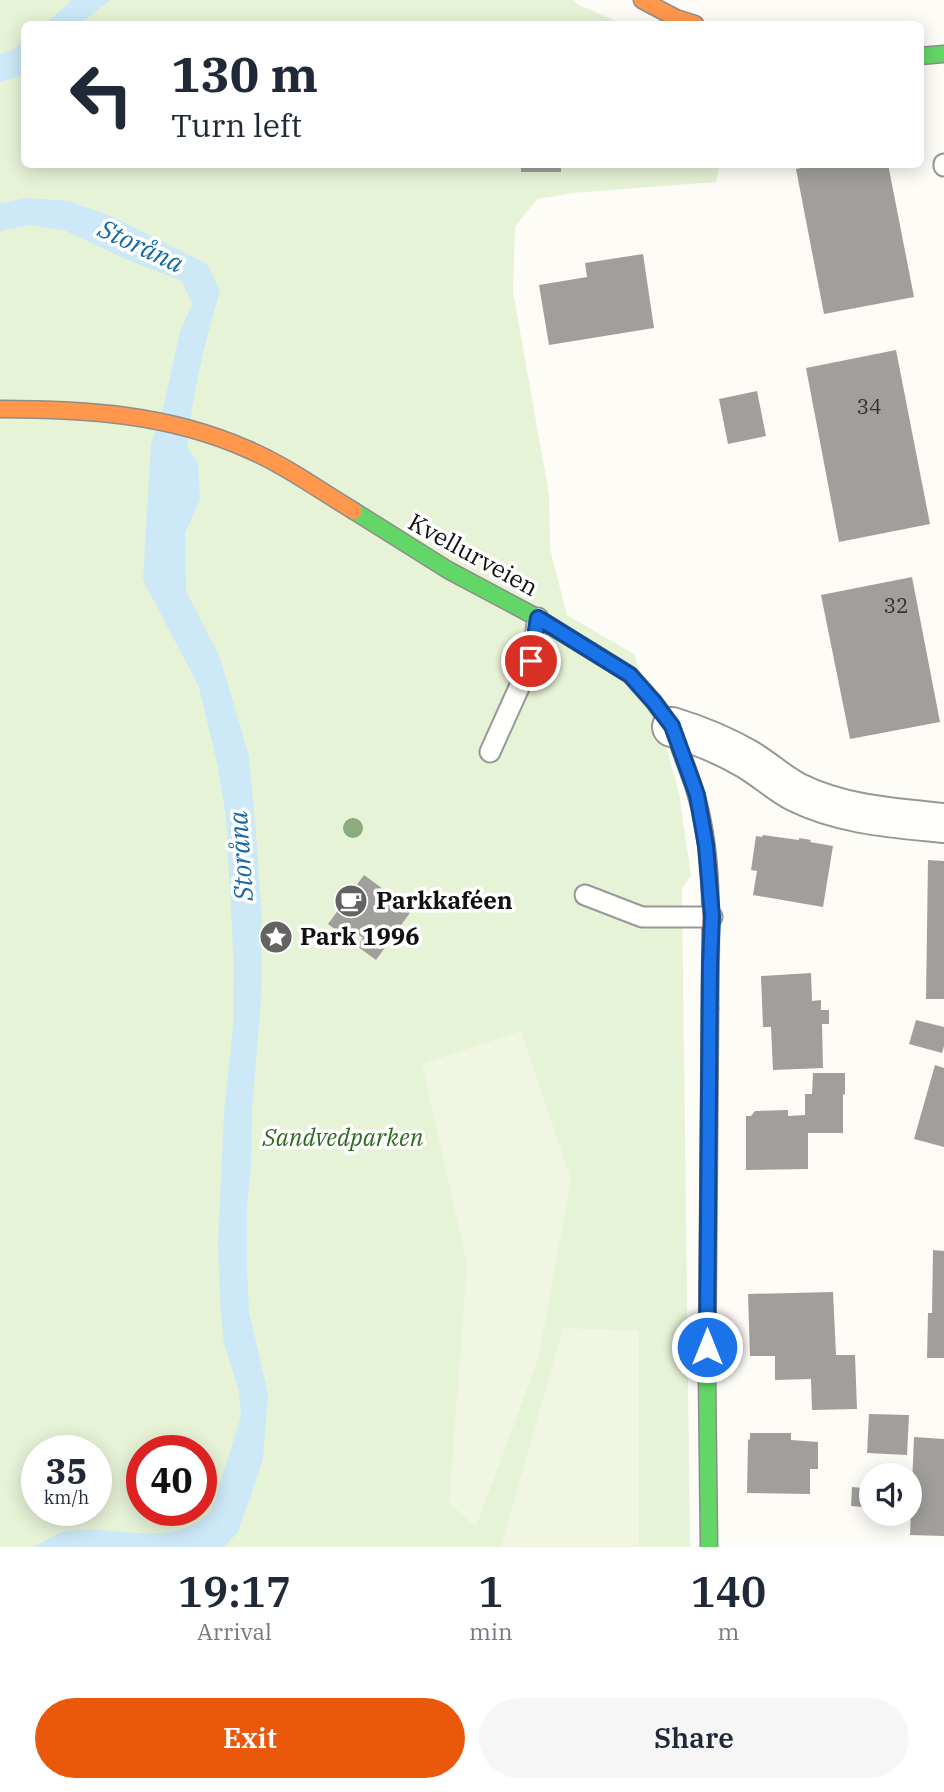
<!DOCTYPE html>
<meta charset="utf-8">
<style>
:root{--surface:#fff;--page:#f6f6f7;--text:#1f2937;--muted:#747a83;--accent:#ea580c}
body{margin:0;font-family:"IBM Plex Serif",serif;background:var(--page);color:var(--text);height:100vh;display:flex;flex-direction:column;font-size:26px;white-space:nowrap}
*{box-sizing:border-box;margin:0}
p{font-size:23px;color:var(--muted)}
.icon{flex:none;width:38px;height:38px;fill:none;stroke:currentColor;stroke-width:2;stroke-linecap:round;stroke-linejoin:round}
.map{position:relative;height:1547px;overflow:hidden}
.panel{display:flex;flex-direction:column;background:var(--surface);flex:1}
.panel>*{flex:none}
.hud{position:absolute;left:21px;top:21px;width:903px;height:147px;border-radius:10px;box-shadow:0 4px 18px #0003;background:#fff;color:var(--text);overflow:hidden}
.controls{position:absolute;left:859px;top:1463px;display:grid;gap:14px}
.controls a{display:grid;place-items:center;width:63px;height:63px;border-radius:50%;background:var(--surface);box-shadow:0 4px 18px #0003;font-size:35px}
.speed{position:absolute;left:21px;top:1435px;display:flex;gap:14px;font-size:35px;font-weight:700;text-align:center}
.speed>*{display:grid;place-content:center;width:91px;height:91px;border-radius:50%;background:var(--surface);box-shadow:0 4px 18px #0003;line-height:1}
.speed small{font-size:18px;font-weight:400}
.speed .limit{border:10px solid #d22;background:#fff;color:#111}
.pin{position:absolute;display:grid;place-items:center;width:60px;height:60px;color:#fff;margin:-30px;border:4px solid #fff;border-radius:50%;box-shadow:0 2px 7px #0007}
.me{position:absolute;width:77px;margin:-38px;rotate:0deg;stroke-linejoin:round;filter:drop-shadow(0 0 5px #0008)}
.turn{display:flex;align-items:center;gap:24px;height:147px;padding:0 35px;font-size:32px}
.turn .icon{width:91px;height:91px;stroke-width:2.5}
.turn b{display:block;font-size:49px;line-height:60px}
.eta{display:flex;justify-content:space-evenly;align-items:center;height:119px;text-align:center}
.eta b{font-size:42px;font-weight:600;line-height:49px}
.cta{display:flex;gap:14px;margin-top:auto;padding:14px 35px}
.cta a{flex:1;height:80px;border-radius:42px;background:var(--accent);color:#fff;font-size:28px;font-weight:600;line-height:80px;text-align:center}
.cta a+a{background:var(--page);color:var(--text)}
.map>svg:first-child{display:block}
.green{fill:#e7f3d7;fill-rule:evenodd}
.pitch{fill:#f0f6e1}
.water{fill:#cde8f7}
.building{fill:#a19f9c}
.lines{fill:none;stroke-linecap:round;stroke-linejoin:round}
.lane-casing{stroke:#979795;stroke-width:23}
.street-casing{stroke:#979795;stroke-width:42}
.fast-casing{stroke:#8e8d8b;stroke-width:19}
.slow-casing{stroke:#8e8d8b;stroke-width:19}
.jam-casing{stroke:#8e8d8b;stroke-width:19}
.lane{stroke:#fffffe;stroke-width:19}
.street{stroke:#fffffe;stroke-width:38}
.fast{stroke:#63d668;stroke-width:16}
.slow{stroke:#ff974d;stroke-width:16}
.jam{stroke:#b3261e;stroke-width:16}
.tree{fill:#8cac80}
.route-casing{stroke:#114b97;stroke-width:18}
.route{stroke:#1a73e8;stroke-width:12}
.labels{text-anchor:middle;stroke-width:7;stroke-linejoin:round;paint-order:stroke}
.number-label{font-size:21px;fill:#353434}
.street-label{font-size:24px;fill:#111;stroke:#fff}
.poi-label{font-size:24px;font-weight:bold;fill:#111;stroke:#fff;text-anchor:start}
.park-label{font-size:24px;font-style:italic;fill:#2f6b1f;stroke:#fff}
.water-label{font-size:26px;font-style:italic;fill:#1768a6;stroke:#fff}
</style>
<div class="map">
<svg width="944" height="1547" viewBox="0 0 944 1547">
<rect width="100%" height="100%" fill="#fdfcf7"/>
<!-- green -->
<path class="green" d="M0 0H573L579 5 623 24H24V164L719 165 716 182 572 193 537 199 515 227 513 292 549 494 550 549 567 615 634 654 668 753 679 793 691 875 682 888 690 1547H0ZM37 1451H96V1510H37ZM142 1451H201V1510H142Z"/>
<!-- pitch -->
<g class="pitch">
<path d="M521 1031 571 1179 539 1356 476 1527 449 1503 467 1264 422 1064Z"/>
<path d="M563 1328 639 1331V1547H501Z"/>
</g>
<!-- water -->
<g class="water">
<path d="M72 0H110L80 24H45Z"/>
<path d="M24 40V75L0 82V54L13 50Z"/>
<path d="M27 198 69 201 111 216 207 264 220 291C205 342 192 394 187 447L198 463 200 500 185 533 186 591 220 658 249 756 257 846 262 927 261 999 252 1110 251 1164 247 1204V1270L249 1312 268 1394 263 1460 238 1532 224 1547H34C43 1542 53 1535 63 1532 75 1529 88 1530 101 1530 140 1533 183 1542 212 1510L241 1416 239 1391 224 1344 221 1314 218 1246 224 1113 233 1028 234 967 226 816 218 767 199 687 143 580 151 445 165 400 180 332 192 304 182 281 130 261 66 231 31 225 0 231V203Z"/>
</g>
<!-- building -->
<g class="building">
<rect x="521" y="164" width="40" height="8"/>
<path d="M820 164H888L914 297 824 314 796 169Z"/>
<path d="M643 254 654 328 549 345 539 285 587 277 585 263Z"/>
<path d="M896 350 930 524 839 542 806 368Z"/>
<path d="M757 391 766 436 728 444 719 399Z"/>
<path d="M912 577 940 722 850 739 821 595Z"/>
<path d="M763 835 799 840V838L811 840 810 842 833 846 823 907 753 895 757 871 751 870 756 836 762 837Z"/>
<path d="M928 860 944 861V999H926Z"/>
<path d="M364 875 383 889 378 896 387 904 393 896 412 910 376 960 357 946 363 938 353 930 347 938 328 924Z"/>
<path d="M811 973 812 1001 821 1000V1010H829V1024H822L823 1068 773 1070 771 1027H763L761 976Z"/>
<path d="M916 1020 944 1027V1046L942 1053 909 1044Z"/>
<path d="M935 1065 944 1068V1147L914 1139Z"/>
<path d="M813 1073H845V1095L843 1094V1133H808V1169L746 1170V1116H751L755 1111 788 1110V1116L805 1115V1094H812Z"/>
<path d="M933 1250 944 1251V1358H927L928 1313H932Z"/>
<path d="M833 1292 836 1355H855L857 1409 812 1410 811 1379 775 1380V1356H750L748 1294Z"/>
<path d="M869 1414 909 1415 907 1455 867 1453Z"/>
<path d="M750 1433H791V1440L818 1442V1469H810V1494L747 1493 748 1439 750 1440Z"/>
<path d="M914 1437 944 1439V1536L910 1535Z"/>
<path d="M852 1487 872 1489V1508L851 1506Z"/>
</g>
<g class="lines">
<defs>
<g id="lane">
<path d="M944 164V166"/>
<path d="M490 752 531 661 538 618"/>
<path d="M585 895 642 917H712"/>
</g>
<path id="street" d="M672 727C698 735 723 745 747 759 764 769 779 783 796 792 842 815 894 818 944 823"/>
<g id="fast">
<path d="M920 56 944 54"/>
<path d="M354 511 448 570 538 618 630 675 654 702 672 727 690 776"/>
<path d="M709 1547 707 1374 710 1008"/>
</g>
<g id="slow">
<path d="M642 0 676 18 695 24"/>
<path d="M0 409C85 409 168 414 247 449 285 465 319 490 354 511"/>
</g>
<path id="jam" d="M690 776C717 849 710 931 710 1008"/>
</defs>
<!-- lane casing -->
<use href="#lane" class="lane-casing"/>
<!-- street casing -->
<use href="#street" class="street-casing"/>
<!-- fast casing -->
<use href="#fast" class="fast-casing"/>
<!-- slow casing -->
<use href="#slow" class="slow-casing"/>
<!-- jam casing -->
<use href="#jam" class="jam-casing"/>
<!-- lane -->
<use href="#lane" class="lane"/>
<!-- street -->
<use href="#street" class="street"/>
<!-- fast -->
<use href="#fast" class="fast"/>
<!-- slow -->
<use href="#slow" class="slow"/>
<!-- jam -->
<use href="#jam" class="jam"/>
</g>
<!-- trees -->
<circle class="tree" cx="353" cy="828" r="10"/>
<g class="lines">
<defs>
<path id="route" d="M531 661 538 618 630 675 654 702 672 726 697 795 706 846 712 917 710 963 707 1347"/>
</defs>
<!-- route casing -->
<use href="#route" class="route-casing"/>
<!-- route -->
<use href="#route" class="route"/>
</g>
<!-- icons -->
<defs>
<symbol id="cafe-disc" viewBox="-11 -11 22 22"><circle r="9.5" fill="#646362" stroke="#fff"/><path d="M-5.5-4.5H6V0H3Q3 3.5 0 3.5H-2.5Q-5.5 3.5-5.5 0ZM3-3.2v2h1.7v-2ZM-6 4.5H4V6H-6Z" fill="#fff"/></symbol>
<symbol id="sight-disc" viewBox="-11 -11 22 22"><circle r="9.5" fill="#646362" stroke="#fff"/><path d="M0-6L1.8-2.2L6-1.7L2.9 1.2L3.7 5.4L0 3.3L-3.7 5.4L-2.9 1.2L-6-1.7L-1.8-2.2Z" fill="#fff"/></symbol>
</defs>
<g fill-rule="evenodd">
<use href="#cafe-disc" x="332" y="882" width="38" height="38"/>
<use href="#sight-disc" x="257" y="918" width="38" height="38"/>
</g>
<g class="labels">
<!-- number labels -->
<g class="number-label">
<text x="869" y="414">34</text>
<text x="896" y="613">32</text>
</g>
<!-- street labels -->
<g class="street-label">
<text transform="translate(473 555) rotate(29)" y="8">Kvellurveien</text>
</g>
<!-- poi labels -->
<g class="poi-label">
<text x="376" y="909">Parkkaféen</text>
<text x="300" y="945">Park 1996</text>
</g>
<!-- park labels -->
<g class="park-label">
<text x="343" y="1146">Sandvedparken</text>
</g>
<!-- water labels -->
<g class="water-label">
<text transform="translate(141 246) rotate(25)" y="9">Storåna</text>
<text transform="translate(241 856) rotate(-94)" y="9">Storåna</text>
</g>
</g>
</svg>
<div class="controls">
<a><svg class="icon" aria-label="sound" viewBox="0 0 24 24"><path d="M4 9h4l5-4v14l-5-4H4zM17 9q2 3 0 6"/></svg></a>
</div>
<div class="speed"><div>35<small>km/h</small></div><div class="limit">40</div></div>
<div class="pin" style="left:531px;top:661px;background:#d93025"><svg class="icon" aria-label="arrive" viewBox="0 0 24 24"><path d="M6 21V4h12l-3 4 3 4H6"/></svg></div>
<svg class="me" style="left:707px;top:1347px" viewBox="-20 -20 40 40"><circle r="17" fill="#1a73e8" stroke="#fff" stroke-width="3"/><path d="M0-11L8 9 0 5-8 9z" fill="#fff"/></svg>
<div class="hud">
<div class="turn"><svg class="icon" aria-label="left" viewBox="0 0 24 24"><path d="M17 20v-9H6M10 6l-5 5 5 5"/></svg><div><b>130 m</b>Turn left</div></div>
</div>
</div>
<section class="panel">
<div class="eta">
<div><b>19:17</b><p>Arrival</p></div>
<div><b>1</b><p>min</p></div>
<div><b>140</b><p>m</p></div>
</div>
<div class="cta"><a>Exit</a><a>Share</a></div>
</section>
